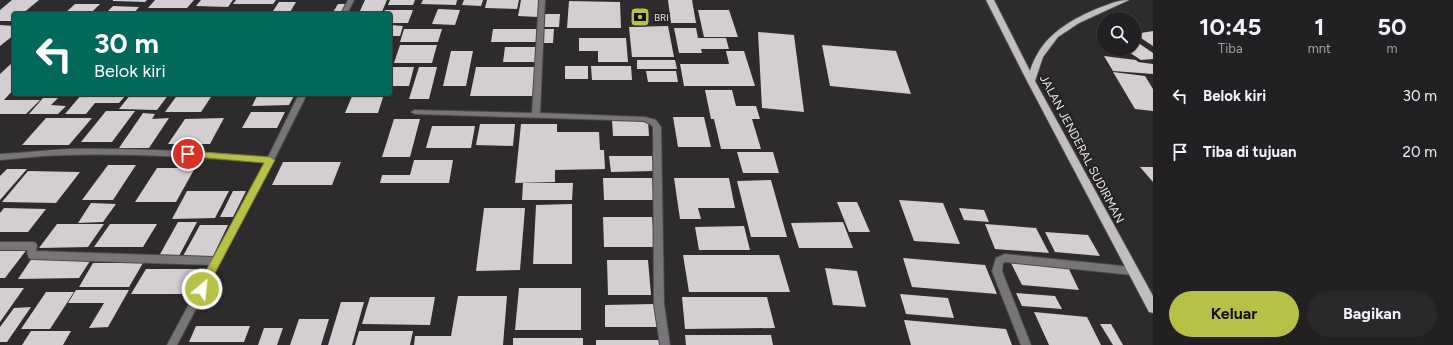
<!DOCTYPE html>
<html lang="id">
<style>
:root{--surface:#222022;--page:#2a282a;--text:#f1f3f6;--muted:#a2a3a5;--line:#3f3e40;--accent:#b7c147}
body{margin:0;font-family:Figtree,sans-serif;background:var(--page);color:var(--text);height:100vh;display:flex;flex-direction:column;font-size:15px;white-space:nowrap}
*{box-sizing:border-box;margin:0}
p{font-size:13px;color:var(--muted)}
.icon{flex:none;width:22px;height:22px;fill:none;stroke:currentColor;stroke-width:2;stroke-linecap:round;stroke-linejoin:round}
.map{position:relative;flex:1;overflow:hidden}
.side{display:flex;flex-direction:column;background:var(--surface);width:300px}
.side>*{flex:none}
.banner{position:absolute;left:12px;top:12px;width:380px;height:84px;border-radius:4px;box-shadow:0 1px 3px #0004,0 0 0 1px var(--line);background:#00695c;color:#fff;overflow:hidden}
.tools{position:absolute;left:1097px;top:12px;display:grid;gap:8px}
.tools a{display:grid;place-items:center;width:44px;height:44px;border-radius:50%;background:var(--surface);box-shadow:0 1px 3px #0004,0 0 0 1px var(--line);font-size:20px}
.pin{position:absolute;display:grid;place-items:center;width:34px;height:34px;color:#fff;margin:-17px;border:2px solid #fff;border-radius:50%;box-shadow:0 1px 4px #0007}
.me{position:absolute;width:44px;margin:-22px;rotate:28deg;stroke-linejoin:round;filter:drop-shadow(0 0 3px #0008)}
.turn{display:flex;align-items:center;gap:14px;height:84px;padding:0 16px;font-size:18px}
.turn .icon{width:52px;height:52px;stroke-width:2.5}
.turn b{display:block;font-size:28px;line-height:34px}
.eta{display:flex;justify-content:space-evenly;align-items:center;height:68px;text-align:center}
.eta b{font-size:24px;font-weight:700;line-height:28px}
.cta{display:flex;gap:8px;margin-top:auto;padding:8px 16px}
.cta a{flex:1;height:46px;border-radius:24px;background:var(--accent);color:#111;font-size:16px;font-weight:700;line-height:46px;text-align:center}
.cta a+a{background:var(--page);color:var(--text)}
ul{padding:0;list-style:none}
li{display:flex;align-items:center;gap:12px;height:56px;padding:0 16px}
li div{flex:1}
li b{display:block;font-size:15px}
li em{font-style:normal}
main{display:flex;flex:1;min-height:0}
.map>svg:first-child{display:block}
.building{fill:#d2ced2}
.lines{fill:none;stroke-linecap:round;stroke-linejoin:round}
.street-casing{stroke:#4c494c;stroke-width:2}
.primary-casing{stroke:#4c494c;stroke-width:2}
.street{fill:#777577;fill-rule:evenodd}
.primary{fill:#c1bec2;fill-rule:evenodd}
.route{fill:#b7c147;stroke:#777d2e}
.labels{text-anchor:middle;stroke-width:4;stroke-linejoin:round;paint-order:stroke}
.far-poi-label{font-size:10px;fill:#e8e6e8;stroke:#242124;text-anchor:start}
.street-label{font-size:12px;fill:#e8e6e8;stroke:#242124}
</style>
<main>
<div class="map">
<svg width="1153" height="345" viewBox="0 0 1153 345">
<rect width="100%" height="100%" fill="#2e2b2e"/>
<!-- building -->
<g class="building">
<path d="M12 0H39L22 14H14V21H0V10Z"/>
<path d="M113 0H147L145 2 113 1Z"/>
<path d="M155 0H194L187 8H148Z"/>
<path d="M201 0H233L228 7 196 6Z"/>
<path d="M236 0H276L273 4H233Z"/>
<path d="M365 0H387L381 14 359 13Z"/>
<path d="M390 0H415L413 5H388Z"/>
<path d="M423 0H457L456 5 421 4Z"/>
<path d="M464 0H483L481 6 462 5Z"/>
<path d="M487 0H519L517 9 485 8Z"/>
<path d="M521 0H540L538 17 518 16Z"/>
<path d="M668 0H692L696 23H671Z"/>
<path d="M569 1 620 2 621 28H567Z"/>
<path d="M279 2H296L289 14H271Z"/>
<path d="M75 4H100L90 14H64Z"/>
<path d="M338 4H347L342 14H332Z"/>
<path d="M113 6 139 7 133 14H105Z"/>
<path d="M438 9 460 10 455 25 432 24Z"/>
<path d="M385 10H413L408 23H390V14H383Z"/>
<path d="M698 10H729L738 37H704Z"/>
<path d="M544 14H560L559 27H543Z"/>
<path d="M0 25 14 26V35L0 46Z"/>
<path d="M390 25 403 26 400 36H390Z"/>
<path d="M668 26 674 57H632L629 27Z"/>
<path d="M674 28H696L698 38H726L729 49H701L702 53H679Z"/>
<path d="M404 29H442L438 42H400Z"/>
<path d="M493 29H539L538 42H491Z"/>
<path d="M542 29H554L553 43H542Z"/>
<path d="M1153 31V46L1135 34Z"/>
<path d="M758 32 794 35 804 112 762 108Z"/>
<path d="M579 38H626L628 62H598V51H579Z"/>
<path d="M1134 40 1153 53V59L1141 60 1124 49H1134Z"/>
<path d="M400 45H437L432 63H394Z"/>
<path d="M822 45 896 51 911 94 830 86Z"/>
<path d="M505 47H538L537 62H503Z"/>
<path d="M451 51H473L466 86H443Z"/>
<path d="M726 51H744L755 86H684L680 64H729Z"/>
<path d="M1104 56 1136 60 1138 62 1153 64V74L1113 71Z"/>
<path d="M637 60H675L677 69H637Z"/>
<path d="M14 61V89L4 100H40L26 114H0V74Z"/>
<rect x="565" y="66" width="23" height="13"/>
<path d="M591 66H631L632 80H592Z"/>
<path d="M390 67H414L409 86H390Z"/>
<path d="M419 67H437L429 99H409Z"/>
<path d="M476 67H535L533 96H470Z"/>
<path d="M646 71H676L678 82H648Z"/>
<path d="M1113 72 1145 76 1153 89V111L1135 109Z"/>
<path d="M705 90H732L736 106H756L760 119H752L761 149H721L714 119H711Z"/>
<path d="M82 94H127L119 103H95L86 114H65Z"/>
<path d="M131 94H169L157 110 119 109Z"/>
<path d="M178 94H213L201 112H165Z"/>
<path d="M258 94H295L289 105 252 106Z"/>
<path d="M353 94H384L378 113H345Z"/>
<path d="M43 98H58L51 105 66 106 58 114H29Z"/>
<path d="M106 111H135L112 142H81Z"/>
<path d="M251 112H285L277 128H242Z"/>
<path d="M143 113 155 114 152 119 169 118 149 148H119Z"/>
<path d="M673 117H704L711 147H678Z"/>
<path d="M46 118H92L69 145H22Z"/>
<path d="M224 118 210 144H168L185 119Z"/>
<path d="M394 119H420L410 157H382Z"/>
<path d="M612 120H648L649 136H613Z"/>
<path d="M480 124H515L513 146 476 145Z"/>
<path d="M521 124H557V132H599L600 150H604L605 169 555 170V182L515 183Z"/>
<path d="M432 126H475L471 148H426Z"/>
<path d="M737 152H773L779 173H743Z"/>
<path d="M609 156H652L654 171 611 172Z"/>
<path d="M414 160H453L449 183H380L382 175H410Z"/>
<path d="M283 162H341L332 185H272Z"/>
<path d="M108 165H136L113 200H82Z"/>
<path d="M1140 167H1153V182Z"/>
<path d="M157 168H195L176 202H135Z"/>
<path d="M7 169H27L0 200V176Z"/>
<path d="M28 171 80 172 56 203 2 202Z"/>
<path d="M603 178H652L654 200H604Z"/>
<path d="M674 178H729L735 208H698L701 219H680Z"/>
<path d="M771 180 787 237H751L737 181Z"/>
<path d="M523 183H573L572 200H522Z"/>
<path d="M187 191H229L215 218 172 219Z"/>
<path d="M233 191H246L233 217H220Z"/>
<path d="M899 200 943 203 960 244 914 241Z"/>
<path d="M837 202H857L870 232H849Z"/>
<path d="M91 203 116 204 103 222 78 223Z"/>
<path d="M572 204V264H533L536 205Z"/>
<path d="M4 208 46 209 28 232H0V213Z"/>
<path d="M484 208H525L520 270 476 271Z"/>
<path d="M959 208 984 210 989 222 964 220Z"/>
<path d="M603 217H652L655 247H604Z"/>
<path d="M178 222H197L179 256H159Z"/>
<path d="M843 222 853 248H799L791 223Z"/>
<path d="M57 224H104L88 247 39 248Z"/>
<path d="M110 224H157L143 247H94Z"/>
<path d="M985 224 1036 228 1049 253 995 249Z"/>
<path d="M200 225H228L213 256H183Z"/>
<path d="M744 226 750 250H699L695 227Z"/>
<path d="M1045 232 1088 235 1100 256 1055 252Z"/>
<path d="M0 248H28L5 278H0Z"/>
<path d="M683 255H779L790 292H689Z"/>
<path d="M32 258H92L79 278 18 279Z"/>
<path d="M903 258 985 265 997 294 912 287Z"/>
<path d="M607 260H648L651 295H608Z"/>
<path d="M93 263H143L129 287H79Z"/>
<path d="M1011 263 1068 267 1079 290 1022 285Z"/>
<path d="M825 268 857 271 866 307 833 305Z"/>
<path d="M146 269H197L185 294H131Z"/>
<path d="M0 288H24L0 322Z"/>
<path d="M519 288H581V330H515Z"/>
<path d="M76 290H129L108 327 89 328 104 303H68Z"/>
<path d="M46 292H74L50 329H21Z"/>
<path d="M1016 293 1055 296 1062 309 1022 306Z"/>
<path d="M900 294 948 298 954 318 906 314Z"/>
<path d="M458 296H507L503 345H414L415 336H451Z"/>
<path d="M370 297H435L430 325 362 324Z"/>
<path d="M682 297H767L775 328 685 329Z"/>
<path d="M341 302H364L352 345H328Z"/>
<path d="M655 304 658 327H605V305Z"/>
<path d="M31 307 7 342H0V327L14 308Z"/>
<path d="M1034 312 1087 317 1101 345H1049Z"/>
<path d="M299 319H329L321 345H290Z"/>
<path d="M904 320 1006 329 1012 345H911Z"/>
<path d="M1100 324H1111L1123 345H1113Z"/>
<path d="M196 326H250L244 342H189Z"/>
<path d="M264 328H283L277 345H258Z"/>
<path d="M31 331H71L63 345H22Z"/>
<path d="M359 331H413L410 345H355Z"/>
<path d="M685 335H771L773 345H686Z"/>
<rect x="513" y="338" width="70" height="7"/>
<path d="M596 340H662L663 345H596Z"/>
</g>
<g class="lines">
<defs>
<g id="street">
<path d="M348 0H354L347 14H341Z"/>
<path d="M539 0H545L540 113 645 117 656 120 661 127 664 304 670 345H660L654 304 653 127 650 124 644 121 415 114 411 112 415 110 532 113Z"/>
<path d="M299 94H307L274 160 177 345H167L210 265 32 259 29 258 27 253 28 250H0V242H33L36 243 37 246 36 251 214 257 265 162C200 158 135 153 70 155 47 155 23 158 0 160V154C23 153 47 150 70 149 136 148 202 152 268 157Z"/>
<path d="M1005 254 1132 267 1135 268 1137 271 1135 274 1132 275 1006 262 1003 263 1002 271 1031 345H1021L992 271 996 258Z"/>
</g>
<path id="primary" d="M986 0H994L1030 71C1040 38 1066 22 1096 9 1107 5 1117 0 1129 0L1079 23 1058 37 1043 57 1035 81 1153 296V313L1149 312 1027 81Z"/>
</defs>
<!-- street casing -->
<use href="#street" class="street-casing"/>
<!-- primary casing -->
<use href="#primary" class="primary-casing"/>
<!-- street -->
<use href="#street" class="street"/>
<!-- primary -->
<use href="#primary" class="primary"/>
</g>
<!-- route -->
<path class="route" d="M188 151 270 157 275 160 205 292 202 294 198 292 196 289 264 163 185 156 184 154Z"/>
<!-- icons -->
<defs>
<symbol id="bank-square" viewBox="-11 -11 22 22"><rect x="-9" y="-9" width="18" height="18" rx="4" fill="#b7c147" stroke="#242124"/><path d="M-6-4H6V4H-6ZM0-2.3a2.3 2.3 0 1 0 0 4.6a2.3 2.3 0 1 0 0-4.6Z" fill="#111"/></symbol>
</defs>
<g fill-rule="evenodd">
<use href="#bank-square" x="629" y="6" width="22" height="22"/>
</g>
<g class="labels">
<!-- far-poi labels -->
<g class="far-poi-label">
<text x="654" y="21">BRI</text>
</g>
<!-- street labels -->
<g class="street-label">
<text transform="translate(1082 149) rotate(62)" y="4">JALAN JENDERAL SUDIRMAN</text>
</g>
</g>
</svg>
<div class="tools">
<a><svg class="icon" aria-label="search" viewBox="0 0 24 24"><circle cx="10" cy="10" r="6"/><path d="M15 15l6 6"/></svg></a>
</div>
<div class="pin" style="left:188px;top:154px;background:#d93025"><svg class="icon" aria-label="arrive" viewBox="0 0 24 24"><path d="M6 21V4h12l-3 4 3 4H6"/></svg></div>
<svg class="me" style="left:202px;top:289px" viewBox="-20 -20 40 40"><circle r="17" fill="#b7c147" stroke="#fff" stroke-width="3"/><path d="M0-11L8 9 0 5-8 9z" fill="#fff"/></svg>
<div class="banner">
<div class="turn"><svg class="icon" aria-label="left" viewBox="0 0 24 24"><path d="M17 20v-9H6M10 6l-5 5 5 5"/></svg><div><b>30 m</b>Belok kiri</div></div>
</div>
</div>
<section class="side">
<div class="eta">
<div><b>10:45</b><p>Tiba</p></div>
<div><b>1</b><p>mnt</p></div>
<div><b>50</b><p>m</p></div>
</div>
<ul>
<li><svg class="icon" aria-label="left" viewBox="0 0 24 24"><path d="M17 20v-9H6M10 6l-5 5 5 5"/></svg><div><b>Belok kiri</b></div><em>30 m</em></li>
<li><svg class="icon" aria-label="arrive" viewBox="0 0 24 24"><path d="M6 21V4h12l-3 4 3 4H6"/></svg><div><b>Tiba di tujuan</b></div><em>20 m</em></li>
</ul>
<div class="cta"><a>Keluar</a><a>Bagikan</a></div>
</section>
</main>
